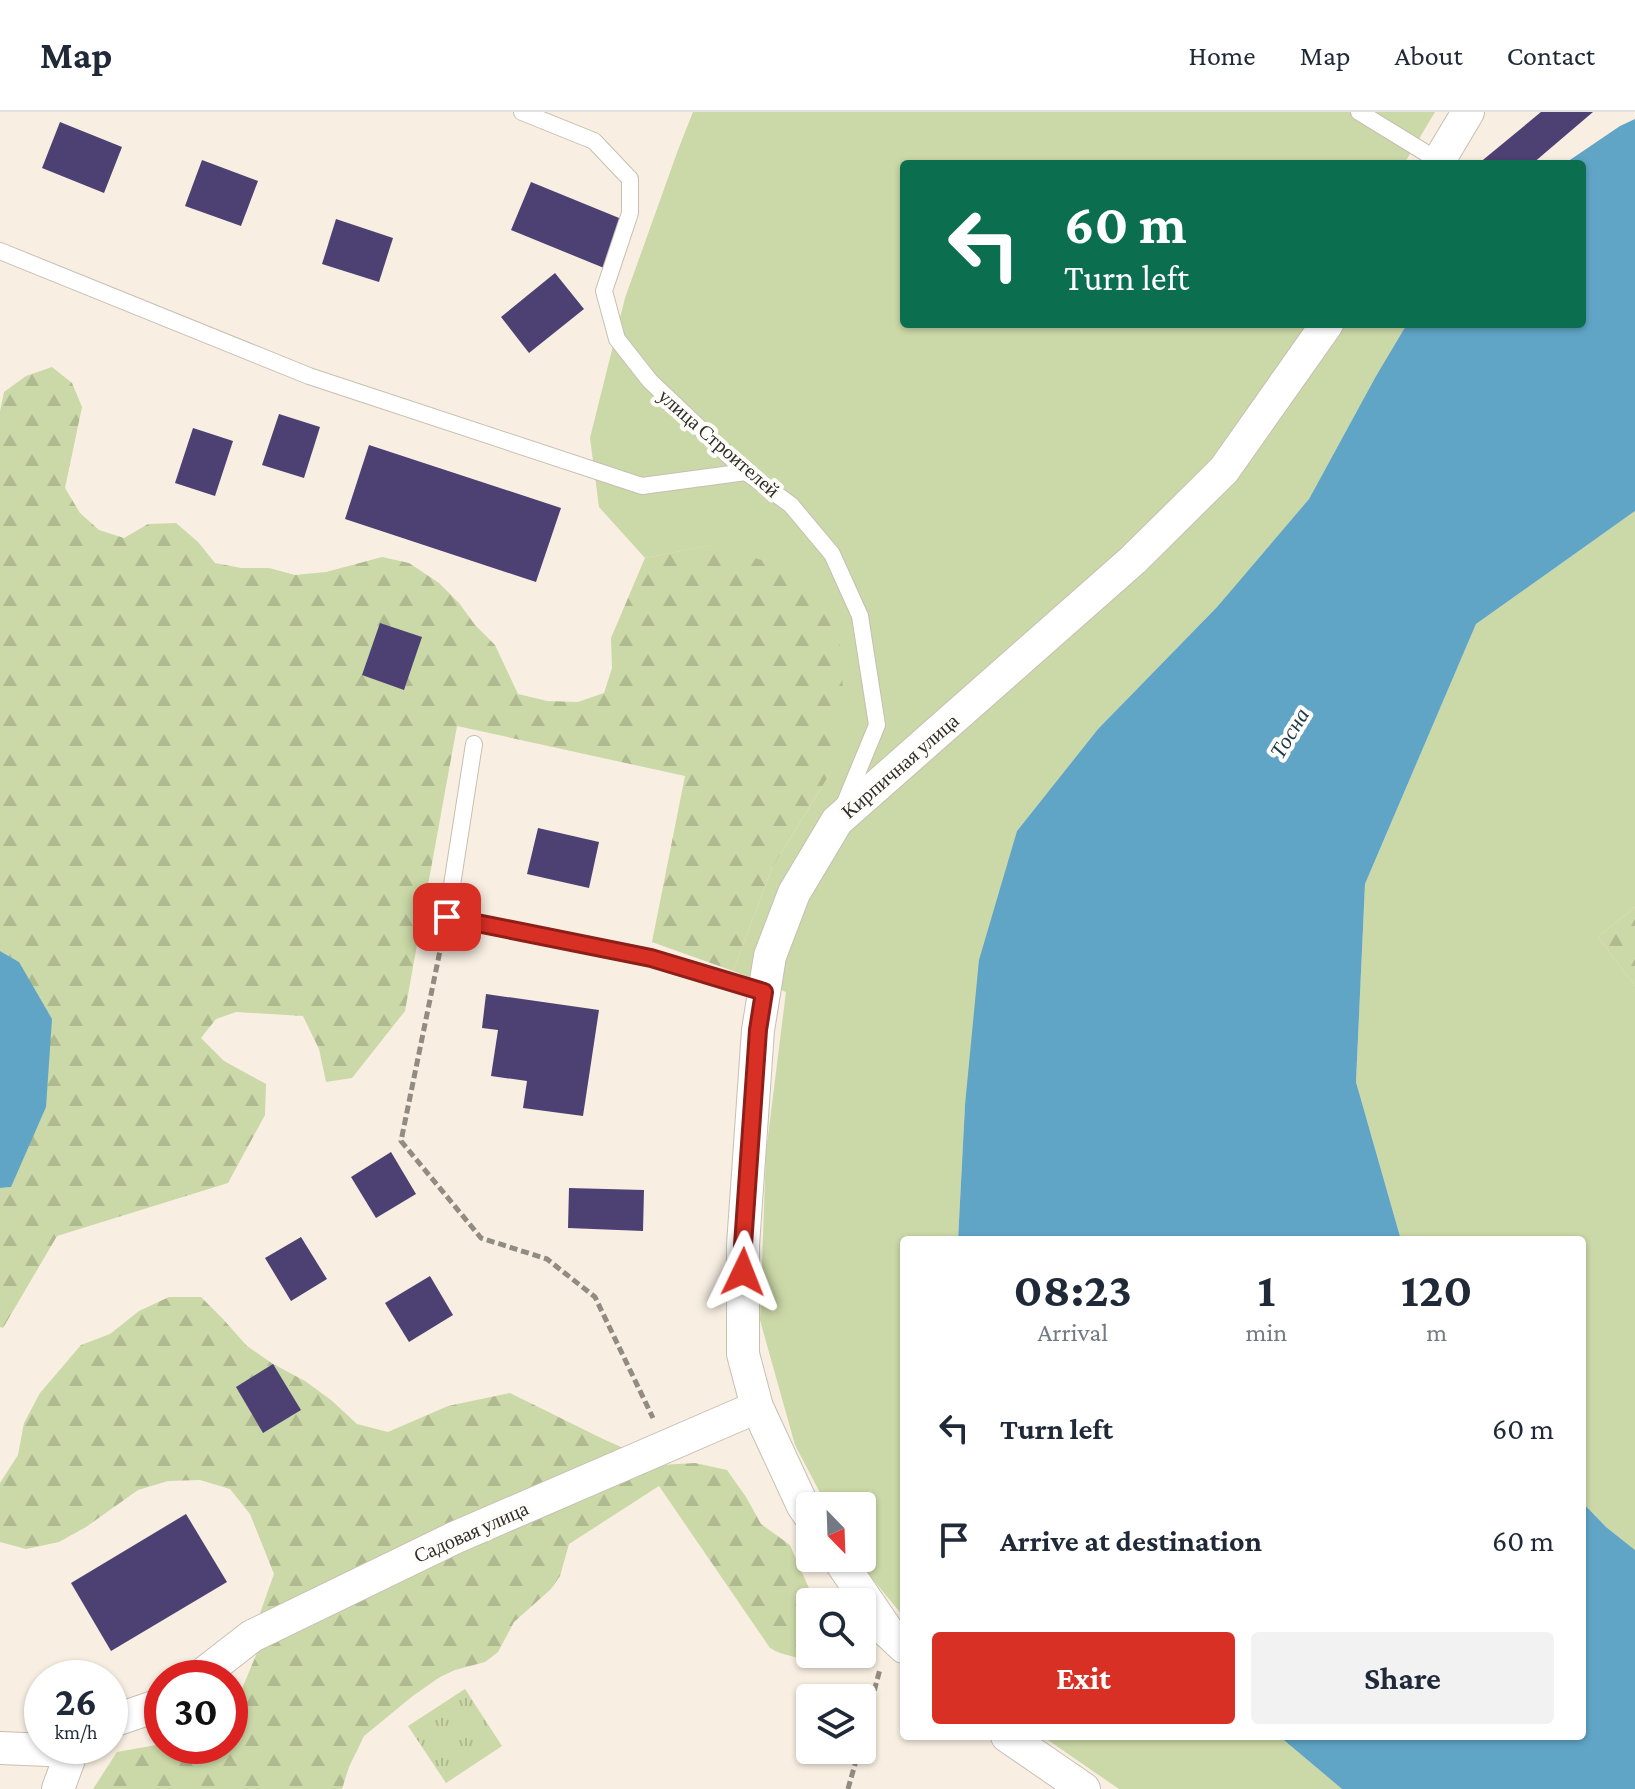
<!DOCTYPE html>
<meta charset="utf-8">
<style>
:root{--surface:#fff;--page:#f2f2f3;--text:#1f2937;--muted:#747a83;--line:#e0e1e3;--accent:#d93025}
body{margin:0;font-family:"Crimson Pro",serif;background:var(--page);color:var(--text);height:100vh;display:flex;flex-direction:column;font-size:30px;white-space:nowrap}
*{box-sizing:border-box;margin:0}
p{font-size:26px;color:var(--muted)}
.icon{flex:none;width:44px;height:44px;fill:none;stroke:currentColor;stroke-width:2;stroke-linecap:round;stroke-linejoin:round}
.map{position:relative;flex:1;overflow:hidden}
.side{position:absolute;left:900px;top:1124px;width:686px;height:504px;display:flex;flex-direction:column;background:var(--surface);border-radius:8px;box-shadow:0 2px 6px #0004}
.side>*{flex:none}
.hud{position:absolute;left:900px;top:48px;width:686px;height:168px;border-radius:8px;box-shadow:0 2px 6px #0004;background:#0b6e4f;color:#fff;overflow:hidden}
.needle{width:52px;rotate:157deg}
.buttons{position:absolute;left:796px;top:1380px;display:grid;gap:16px}
.buttons a{display:grid;place-items:center;width:80px;height:80px;border-radius:8px;background:var(--surface);box-shadow:0 2px 6px #0004;font-size:40px}
.speed{position:absolute;left:24px;top:1548px;display:flex;gap:16px;font-size:40px;font-weight:700;text-align:center}
.speed>*{display:grid;place-content:center;width:104px;height:104px;border-radius:50%;background:var(--surface);box-shadow:0 2px 6px #0004;line-height:1}
.speed small{font-size:20px;font-weight:400}
.speed .limit{border:12px solid #d22;background:#fff;color:#111}
.pin{position:absolute;display:grid;place-items:center;width:68px;height:68px;color:#fff;margin:-34px;border-radius:16px;box-shadow:0 4px 12px #0006}
.me{position:absolute;width:88px;margin:-44px;rotate:2deg;stroke-linejoin:round;filter:drop-shadow(0 0 6px #0008)}
.turn{display:flex;align-items:center;gap:28px;height:168px;padding:0 32px;font-size:36px}
.turn .icon{width:104px;height:104px;stroke-width:2.5}
.turn b{display:block;font-size:56px;line-height:68px}
.eta{display:flex;justify-content:space-evenly;align-items:center;height:136px;text-align:center}
.eta b{font-size:48px;font-weight:700;line-height:56px}
.action{display:flex;gap:16px;margin-top:auto;padding:16px 32px}
.action a{flex:1;height:92px;border-radius:8px;background:var(--accent);color:#fff;font-size:32px;font-weight:700;line-height:92px;text-align:center}
.action a+a{background:var(--page);color:var(--text)}
ul{padding:0;list-style:none}
li{display:flex;align-items:center;gap:24px;height:112px;padding:0 32px}
li div{flex:1}
li b{display:block;font-size:30px}
li em{font-style:normal}
header{display:flex;align-items:center;gap:48px;box-sizing:border-box;height:112px;padding:0 40px;background:var(--surface);border-bottom:2px solid var(--line)}
header strong{font-size:38px}
nav{display:flex;gap:44px;margin-inline-start:auto;font-size:28px}
.map>svg:first-child{display:block}
.green{fill:#cbd8a7}
.forest{fill:url(#forest-firs)}
.park{fill:url(#park-tufts)}
.water{fill:#60a5c6}
.building{fill:#4d4174}
.lines{fill:none;stroke-linecap:round;stroke-linejoin:round}
.lane-casing{stroke:#c7bfb2;stroke-width:18}
.street-casing{stroke:#c7bfb2;stroke-width:34}
.path{stroke:#928b82;stroke-width:5;stroke-dasharray:8 4;stroke-linecap:butt}
.lane{stroke:#fff;stroke-width:16}
.street{stroke:#fff;stroke-width:32}
.route-casing{stroke:#8d1f18;stroke-width:20}
.route{stroke:#d93025;stroke-width:14}
.labels{text-anchor:middle;stroke-width:8;stroke-linejoin:round;paint-order:stroke}
.street-label{font-size:20px;fill:#312d28;stroke:#fffdfa}
.water-label{font-size:22px;font-style:italic;fill:#193948;stroke:#fffdfa}
</style>
<header>
<strong>Map</strong>
<nav><a>Home</a><a>Map</a><a>About</a><a>Contact</a></nav>
</header>
<div class="map">
<svg width="1635" height="1677" viewBox="0 0 1635 1677">
<defs>
<pattern id="forest-firs" width="22" height="20" patternUnits="userSpaceOnUse" patternTransform="scale(2)"><rect width="22" height="20" fill="#cbd8a7"/><path d="M5 1l3.5 6h-7zM16 11l3.5 6h-7z" fill="#afba90"/></pattern>
<pattern id="park-tufts" width="24" height="20" patternUnits="userSpaceOnUse" patternTransform="scale(2)"><rect width="24" height="20" fill="#cbd8a7"/><path d="M3 7l-1-3M5 7V3M7 7l1-3M15 17l-1-3M17 17v-4M19 17l1-3" fill="none" stroke="#afba90"/></pattern>
</defs>
<rect width="100%" height="100%" fill="#f8efe2"/>
<!-- green -->
<g class="green">
<path d="M693 0H1435L1404 52H904V212H1407L1376 264 1309 387 1217 495 1098 617 1017 719 965 993 958 1128H904V1505L855 1446H862V1394H827L795 1333 760 1208 766 1040 786 880 733 859 772 756 831 660 712 433 645 446 599 395 590 326 625 186 678 38Z"/>
<path d="M1635 399V795L1598 825 1635 874V1438L1606 1415 1582 1390V1128H1401L1356 970 1365 772 1476 512Z"/>
<path d="M1042 1624H1279L1342 1677H1119Z"/>
</g>
<!-- forest -->
<g class="forest">
<path d="M52 255 72 271 82 295 65 376 80 401 99 418 124 426 148 412 176 411 198 430 215 451 241 456H269L295 463 326 460 382 445 409 451 439 471 459 491 475 513 495 533 518 582 547 589 578 590 604 581 612 556 611 526 645 446 711 433 792 457 839 516 843 577 831 660 772 756 733 859 652 830 685 664 457 614 405 899 352 966 326 970 319 937 303 904 236 900 216 907 201 926 224 949 266 972 265 1003 228 1071 57 1124 3 1216 0 1215V1076L11 1075 19 850 0 839V299L4 280 26 264Z"/>
<path d="M1635 795V874L1598 825Z"/>
<path d="M169 1185H201L223 1207 247 1234 273 1252 305 1269 331 1288 357 1312 388 1320 448 1294 510 1281 601 1326 661 1353 695 1351 727 1358 746 1385 761 1412 790 1433 815 1490H810V1542H828L827 1543 814 1551C798 1544 785 1545 770 1536L659 1374 569 1432 560 1464 551 1477 514 1510 498 1540 485 1550 455 1558 440 1565 414 1583 364 1624 349 1655 342 1677H93L117 1640 162 1632V1634H230V1593L238 1586 257 1541 252 1524 274 1462 250 1402 230 1377 200 1368 168 1369 138 1378 86 1415 59 1430 26 1437 0 1430V1371L18 1343 24 1311 40 1281 81 1233 110 1222 139 1199Z"/>
</g>
<!-- park -->
<path class="park" d="M465 1577 502 1634 446 1671 408 1614Z"/>
<!-- water -->
<g class="water">
<path d="M1635 7V399L1476 512 1365 772 1356 970 1401 1128H958L965 993 979 848 1017 719 1098 617 1217 495 1309 387 1376 264 1407 212H1582V52H1564L1620 14Z"/>
<path d="M0 839 19 850 52 907 46 995 11 1075 0 1076Z"/>
<path d="M1582 1390 1606 1415 1635 1438V1677H1342L1279 1624H1582Z"/>
</g>
<!-- building -->
<g class="building">
<path d="M1541 0H1593L1532 52H1478Z"/>
<path d="M60 10 122 35 104 81 42 56Z"/>
<path d="M202 48 258 69 241 114 185 94Z"/>
<path d="M531 70 624 108 604 156 511 118Z"/>
<path d="M336 107 393 126 379 170 322 152Z"/>
<path d="M555 161 584 197 529 241 501 205Z"/>
<path d="M279 302 320 315 304 366 262 353Z"/>
<path d="M193 316 233 329 215 384 175 371Z"/>
<path d="M369 333 561 396 536 470 345 407Z"/>
<path d="M380 511 422 525 404 578 362 563Z"/>
<path d="M538 716 599 730 589 776 527 762Z"/>
<path d="M486 882 599 898 583 1004 523 996 527 969 491 964 498 918 482 916Z"/>
<path d="M391 1040 416 1082 376 1106 351 1065Z"/>
<path d="M569 1076 644 1078 643 1119 568 1116Z"/>
<path d="M301 1125 327 1167 291 1189 265 1146Z"/>
<path d="M430 1164 453 1203 409 1230 385 1191Z"/>
<path d="M273 1252 301 1298 263 1321 236 1275Z"/>
<path d="M186 1402 227 1470 111 1539 71 1471Z"/>
</g>
<g class="lines">
<defs>
<g id="lane">
<path d="M522 0 594 29 630 67V101L604 179 617 227 650 269 746 360 791 393 832 442 860 504 877 613 844 693"/>
<path d="M1359 0 1439 49"/>
<path d="M0 139 309 264 642 374 746 360"/>
<path d="M474 632 447 805 651 846 764 880"/>
</g>
<g id="street">
<path d="M1437 52 1468 0"/>
<path d="M810 1404 803 1394 757 1295 743 1242V1133L758 918 770 844 794 781 837 709 1133 448 1224 358 1327 212"/>
<path d="M838 1446 889 1521 904 1535"/>
<path d="M198 1566 252 1524 454 1426 757 1295"/>
<path d="M110 1610 162 1592"/>
<path d="M1007 1624 1084 1677"/>
<path d="M0 1636 72 1639 78 1634"/>
<path d="M58 1677 72 1639"/>
</g>
</defs>
<!-- lane casing -->
<use href="#lane" class="lane-casing"/>
<!-- street casing -->
<use href="#street" class="street-casing"/>
<!-- path -->
<g class="path">
<path d="M442 829 401 1029 481 1126 547 1147 595 1185 653 1306"/>
<path d="M862 1625 880 1557"/>
<path d="M848 1677 859 1638"/>
</g>
<!-- lane -->
<use href="#lane" class="lane"/>
<!-- street -->
<use href="#street" class="street"/>
</g>
<g class="lines">
<defs>
<path id="route" d="M447 805 651 846 764 880 758 918 743 1133V1160"/>
</defs>
<!-- route casing -->
<use href="#route" class="route-casing"/>
<!-- route -->
<use href="#route" class="route"/>
</g>
<g class="labels">
<!-- street labels -->
<g class="street-label">
<text transform="translate(719 331) rotate(41)" y="7">улица Строителей</text>
<text transform="translate(900 654) rotate(-41)" y="7">Кирпичная улица</text>
<text transform="translate(471 1420) rotate(-24)" y="7">Садовая улица</text>
</g>
<!-- water labels -->
<g class="water-label">
<text transform="translate(1289 621) rotate(-59)" y="8">Тосна</text>
</g>
</g>
</svg>
<div class="buttons">
<a><svg class="needle" viewBox="-14 -14 28 28"><path d="M0-13l5 13h-10z" fill="#e53935"/><path d="M0 13l5-13h-10z" fill="#747a83"/></svg></a>
<a><svg class="icon" aria-label="search" viewBox="0 0 24 24"><circle cx="10" cy="10" r="6"/><path d="M15 15l6 6"/></svg></a>
<a><svg class="icon" aria-label="layers" viewBox="0 0 24 24"><path d="M12 4l9 5-9 5-9-5zM3 14l9 5 9-5"/></svg></a>
</div>
<div class="speed"><div>26<small>km/h</small></div><div class="limit">30</div></div>
<div class="pin" style="left:447px;top:805px;background:#d93025"><svg class="icon" aria-label="arrive" viewBox="0 0 24 24"><path d="M6 21V4h12l-3 4 3 4H6"/></svg></div>
<svg class="me" style="left:743px;top:1160px" viewBox="-20 -20 40 40"><path d="M0-17L14 15 0 8-14 15z" fill="#d93025" stroke="#fff" stroke-width="4"/></svg>
<div class="hud">
<div class="turn"><svg class="icon" aria-label="left" viewBox="0 0 24 24"><path d="M17 20v-9H6M10 6l-5 5 5 5"/></svg><div><b>60 m</b>Turn left</div></div>
</div>
<section class="side">
<div class="eta">
<div><b>08:23</b><p>Arrival</p></div>
<div><b>1</b><p>min</p></div>
<div><b>120</b><p>m</p></div>
</div>
<ul>
<li><svg class="icon" aria-label="left" viewBox="0 0 24 24"><path d="M17 20v-9H6M10 6l-5 5 5 5"/></svg><div><b>Turn left</b></div><em>60 m</em></li>
<li><svg class="icon" aria-label="arrive" viewBox="0 0 24 24"><path d="M6 21V4h12l-3 4 3 4H6"/></svg><div><b>Arrive at destination</b></div><em>60 m</em></li>
</ul>
<div class="action"><a>Exit</a><a>Share</a></div>
</section>
</div>
